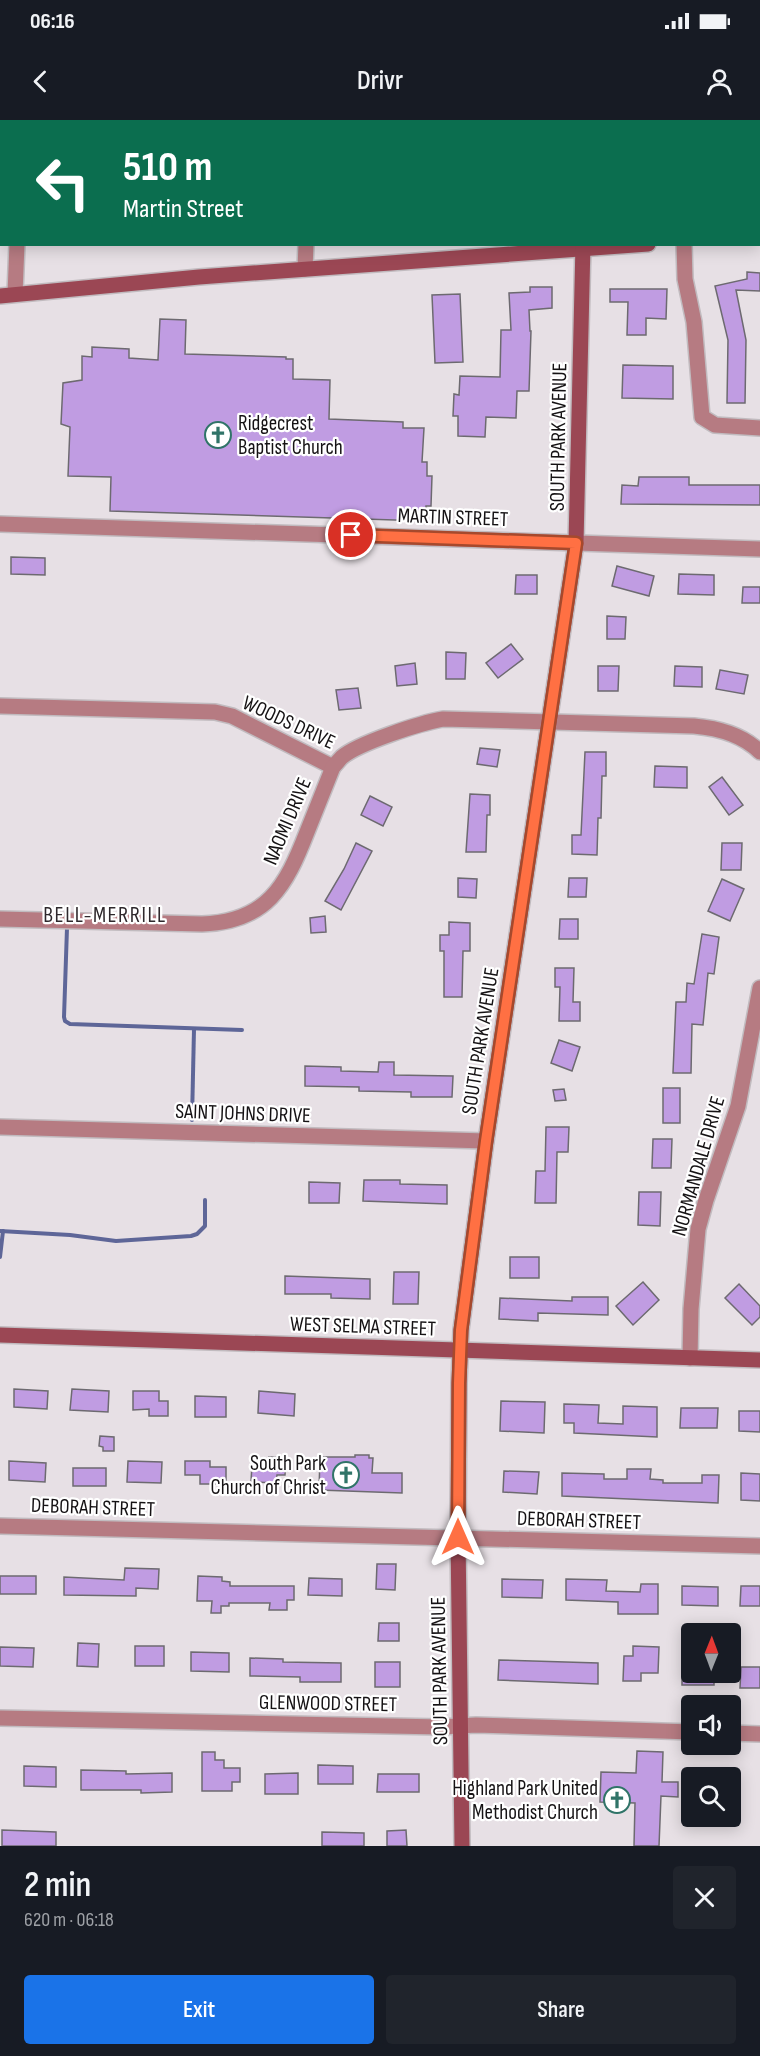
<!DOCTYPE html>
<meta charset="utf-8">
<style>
:root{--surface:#171b24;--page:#20242c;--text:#f1f3f6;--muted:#9ea1a6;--accent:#1a73e8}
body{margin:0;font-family:"Sofia Sans Condensed",sans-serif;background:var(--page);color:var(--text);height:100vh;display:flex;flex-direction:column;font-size:22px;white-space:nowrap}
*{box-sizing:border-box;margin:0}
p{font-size:20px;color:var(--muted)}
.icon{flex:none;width:33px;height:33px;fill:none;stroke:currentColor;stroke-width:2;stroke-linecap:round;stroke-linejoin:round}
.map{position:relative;height:1726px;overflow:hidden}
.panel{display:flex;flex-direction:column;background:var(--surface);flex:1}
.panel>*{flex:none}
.hud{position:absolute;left:0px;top:0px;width:760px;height:126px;box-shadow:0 3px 15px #0003;background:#0b6e4f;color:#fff;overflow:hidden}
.needle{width:39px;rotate:1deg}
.tools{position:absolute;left:681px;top:1503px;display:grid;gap:12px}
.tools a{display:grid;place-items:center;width:60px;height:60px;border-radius:6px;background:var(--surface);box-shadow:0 3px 15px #0003;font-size:30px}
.pin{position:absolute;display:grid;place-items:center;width:51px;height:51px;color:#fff;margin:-26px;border:3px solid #fff;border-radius:50%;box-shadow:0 2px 6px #0007}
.me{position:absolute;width:66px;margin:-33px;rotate:0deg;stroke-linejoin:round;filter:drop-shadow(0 0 4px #0008)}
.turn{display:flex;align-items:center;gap:21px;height:126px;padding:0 24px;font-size:27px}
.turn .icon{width:78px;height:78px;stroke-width:2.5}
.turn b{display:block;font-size:42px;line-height:51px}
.round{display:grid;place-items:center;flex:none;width:63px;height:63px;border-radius:6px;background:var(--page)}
.summary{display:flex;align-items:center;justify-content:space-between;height:102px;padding:0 24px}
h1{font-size:36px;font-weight:600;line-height:45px}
.action{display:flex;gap:12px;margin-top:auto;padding:12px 24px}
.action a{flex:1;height:69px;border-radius:6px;background:var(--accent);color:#fff;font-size:24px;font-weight:600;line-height:69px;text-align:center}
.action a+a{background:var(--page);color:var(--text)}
.status{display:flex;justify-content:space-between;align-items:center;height:42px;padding:0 30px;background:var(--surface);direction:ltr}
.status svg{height:16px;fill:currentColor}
header{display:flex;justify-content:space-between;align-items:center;height:78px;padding:0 24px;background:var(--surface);font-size:27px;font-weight:600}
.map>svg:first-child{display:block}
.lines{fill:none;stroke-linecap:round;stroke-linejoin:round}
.stream{stroke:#5e6698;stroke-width:4}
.building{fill:#c09ce2;stroke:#6d6a70;stroke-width:1.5}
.street-casing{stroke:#c1bbbf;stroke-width:18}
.secondary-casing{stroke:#c1bbbf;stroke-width:18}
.street{stroke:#b67b82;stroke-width:15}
.secondary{stroke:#9b4754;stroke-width:15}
.route-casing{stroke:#a6492c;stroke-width:15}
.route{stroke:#ff7043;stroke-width:10}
.labels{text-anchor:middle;stroke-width:4.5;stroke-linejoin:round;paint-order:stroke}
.poi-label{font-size:21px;fill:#151214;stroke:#fff;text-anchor:end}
.street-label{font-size:21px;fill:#151214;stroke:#fff}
.neighbourhood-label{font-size:22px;letter-spacing:1.5px;fill:#2e282c;stroke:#fff}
</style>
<div class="status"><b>06:16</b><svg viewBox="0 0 49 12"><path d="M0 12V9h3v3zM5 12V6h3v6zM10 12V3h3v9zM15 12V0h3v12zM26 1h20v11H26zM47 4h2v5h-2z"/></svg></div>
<header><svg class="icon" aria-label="back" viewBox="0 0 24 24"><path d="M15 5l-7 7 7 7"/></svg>Drivr<svg class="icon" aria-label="person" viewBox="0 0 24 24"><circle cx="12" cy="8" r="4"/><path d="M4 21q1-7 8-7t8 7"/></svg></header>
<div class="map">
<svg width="760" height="1726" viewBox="0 0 760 1726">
<rect width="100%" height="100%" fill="#e7e0e5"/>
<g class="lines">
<!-- stream -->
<g class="stream">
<path d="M67 808 64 897 65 901 70 904 242 910"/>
<path d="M192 1000 194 909"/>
<path d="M0 1111 70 1115 116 1121 191 1116 197 1114 205 1106V1080"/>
<path d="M0 1137 3 1111"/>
</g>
</g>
<!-- building -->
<g class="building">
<path d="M747 152 760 153V171L736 170 746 220 745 283H727L728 220 715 166 747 159Z"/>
<path d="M530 167H552V188L529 190 530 211H531L529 271H517L516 298 486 297 485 317 458 316V296H453L454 274 459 275 460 256 500 257 501 210H511L509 173 530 172Z"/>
<path d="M610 169H667L666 199 646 198V215H627L628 182H610Z"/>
<path d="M460 174 463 242 435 243 432 175Z"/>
<path d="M160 199 186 200 185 234 286 237V239H293V259L330 260 329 299 403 302V308H424L422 342H427V356H432L431 386H426V401L110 391 111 357 68 356 70 307 61 304 63 263 82 260V236L92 237V227L129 229V238L158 240Z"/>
<path d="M623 245 673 246V279L622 278Z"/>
<path d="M639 357H689V365H760V385L621 384 622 365 638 366Z"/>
<path d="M11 437 45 438V455L11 454Z"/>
<path d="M617 446 654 456 649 476 612 466Z"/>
<path d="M679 454 714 455V475L678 474Z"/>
<path d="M516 455H537V474H515Z"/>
<path d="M743 467H760V483H742Z"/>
<path d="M607 496 626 497 625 519H607Z"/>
<path d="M511 524 523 539 498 558 486 543Z"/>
<path d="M446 532 466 533 465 559H446Z"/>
<path d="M415 543 417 564 397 566 395 546Z"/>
<path d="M598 546H619L618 571H598Z"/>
<path d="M675 546 702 547V567L674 566Z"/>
<path d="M720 550 748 555 744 574 716 569Z"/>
<path d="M358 568 361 588 339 590 336 570Z"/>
<path d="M480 628 500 630 497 647 477 644Z"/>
<path d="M585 632H606V656H602L601 698H598L597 735 572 734V715H581Z"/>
<path d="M655 646 687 647V668L654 667Z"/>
<path d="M722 657 743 685 729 695 709 667Z"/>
<path d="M470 674 490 675V695H487L486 732H466Z"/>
<path d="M370 676 392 687 383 706 361 695Z"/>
<path d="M356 723 372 731 341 790 325 781 344 749Z"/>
<path d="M722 723H742L741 750H721Z"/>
<path d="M458 758 477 759 476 778 458 777Z"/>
<path d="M569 758H587L586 777H568Z"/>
<path d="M722 759 744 769 730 801 708 791Z"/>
<path d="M325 796 326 812 311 813 310 798Z"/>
<path d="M560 799H578V819H559Z"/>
<path d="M449 802 470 803V831H463L462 877H444V831H440V815H449Z"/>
<path d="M702 814 719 817 714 854 708 853 703 905 692 904 691 953H673L676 882H686L687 863 694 864Z"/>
<path d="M555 848H574L573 882H580V901H559L560 867H555Z"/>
<path d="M559 920 580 927 572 951 551 943Z"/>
<path d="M379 942H394V955L453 956 452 977H411V972L359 971V967L305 966V946L341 947V951L378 952Z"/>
<rect x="663" y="968" width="17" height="35"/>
<path d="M564 969 566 980 555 981 553 970Z"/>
<path d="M546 1007H569L568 1032H557L556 1083H535L536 1051H545Z"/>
<path d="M653 1019H672L671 1048H652Z"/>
<path d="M364 1060H400V1064L447 1065V1084L363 1081Z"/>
<path d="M309 1062 340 1063 339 1083H309Z"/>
<path d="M639 1072H661L660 1106 638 1105Z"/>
<rect x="510" y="1137" width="29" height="21"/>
<path d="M394 1152H419L418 1184H393Z"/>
<path d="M285 1156 370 1159V1179L331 1178V1174H285Z"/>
<path d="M643 1162 659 1180 633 1205 616 1186Z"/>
<path d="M739 1164 760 1186V1197L752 1205 725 1178Z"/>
<path d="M572 1177H608V1195L538 1193V1201L499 1199 500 1178 572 1181Z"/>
<path d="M14 1269 48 1271 47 1289 14 1287Z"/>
<path d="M72 1269 109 1271 108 1292 70 1290Z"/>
<path d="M133 1271H159V1281H168V1296H149V1289L133 1290Z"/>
<path d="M259 1271 295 1274 294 1296 258 1293Z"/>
<path d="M195 1276 226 1277V1297H195Z"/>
<path d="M501 1281 545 1282 544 1313 500 1311Z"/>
<path d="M564 1284 599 1285 598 1303 623 1304V1286L657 1287V1317L574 1313V1303H564Z"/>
<path d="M681 1288H718L717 1308H680Z"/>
<path d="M739 1291H760V1312L739 1311Z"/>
<path d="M100 1316 114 1317V1331H103V1327L99 1326Z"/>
<path d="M355 1335H369V1338H373L372 1353H402V1373L319 1370 320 1337H355Z"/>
<path d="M269 1337 286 1338 285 1355H277L276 1363 251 1362 252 1344H269Z"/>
<path d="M9 1341 46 1343 45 1362 9 1360Z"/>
<path d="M128 1341 162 1342 161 1363 127 1362Z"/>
<path d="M185 1341H210V1347H226V1364H200V1355H185Z"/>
<rect x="73" y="1348" width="33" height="18"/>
<path d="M627 1349H651L650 1359 663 1360V1363H702V1355H719L718 1383 562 1376V1353L604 1354V1359H627Z"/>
<path d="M504 1351 539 1352 537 1374 503 1372Z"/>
<path d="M741 1353 760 1354V1381L741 1380Z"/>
<path d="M377 1444H396L395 1470 376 1469Z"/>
<path d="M125 1448 159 1449 158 1469 136 1468V1476L64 1475V1457L124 1460Z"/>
<rect x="0" y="1456" width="36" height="18"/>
<path d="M198 1456 222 1457V1461L230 1462V1466H294V1480H287V1490H269L270 1483H229V1486H221V1493H211L212 1481H197Z"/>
<path d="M309 1458 342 1459V1476L308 1475Z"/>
<path d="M502 1459 543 1460 542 1478 502 1477Z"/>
<path d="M566 1459 607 1460 606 1471 640 1472 641 1464H658V1494H618V1482L566 1480Z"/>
<path d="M682 1466 718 1467V1486L682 1485Z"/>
<path d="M741 1466H760V1486H740Z"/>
<path d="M379 1503H399V1521H378Z"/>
<path d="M78 1523 99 1524 98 1547 77 1546Z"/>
<rect x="135" y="1526" width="29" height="20"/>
<path d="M633 1526 659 1527 658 1553H641V1561H623L624 1536H633Z"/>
<path d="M0 1527 34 1528 33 1547 0 1546Z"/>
<path d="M191 1532 229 1533V1552L191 1551Z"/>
<path d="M250 1538 283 1539V1542L341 1543V1562H300V1557L250 1556Z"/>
<path d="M499 1540 598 1543V1564L498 1560Z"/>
<rect x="375" y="1542" width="25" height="25"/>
<path d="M741 1547H760V1568H740Z"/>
<rect x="682" y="1552" width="32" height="13"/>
<path d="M637 1631 663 1632 662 1662H678V1677L661 1676 659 1726H634L635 1683 600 1682 601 1652 636 1653Z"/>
<path d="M202 1632H215V1640H224V1648H240V1662H232V1671H202Z"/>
<path d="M318 1645 353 1646V1664H318Z"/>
<path d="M24 1646 56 1647V1667L24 1666Z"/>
<path d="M81 1650 126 1651V1654L172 1653V1672L141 1673V1670H81Z"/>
<path d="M298 1653V1674H265V1654Z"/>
<path d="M378 1654H419V1672H377Z"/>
<path d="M2 1710 56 1712V1726H2Z"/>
<path d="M406 1710 407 1726H387V1711Z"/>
<path d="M322 1712 364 1713V1726H322Z"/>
</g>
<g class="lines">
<defs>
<g id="street">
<path d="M22 2V0"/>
<path d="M311 2V0"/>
<path d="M684 124 685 159 694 202 702 297 715 305 760 308"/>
<path d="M305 149 306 124"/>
<path d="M15 174 17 124"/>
<path d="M0 404 760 429"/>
<path d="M0 586 215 592 232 596 333 647"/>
<path d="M0 799 202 804C267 802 286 766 307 712 316 690 324 669 333 647 336 644 339 640 342 637 359 623 420 603 443 599L694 606C717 608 742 614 760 632"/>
<path d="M0 1007 486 1021"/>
<path d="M690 1238 691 1189 698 1109 706 1080 738 986 760 868"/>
<path d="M0 1406 760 1426"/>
<path d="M0 1598 441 1607 476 1605 692 1612"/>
<path d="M730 1613 760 1614"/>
</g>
<g id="secondary">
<path d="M587 2V0"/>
<path d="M759 114H760"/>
<path d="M0 176 199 157 648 124"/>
<path d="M0 1215 760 1240"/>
<path d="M462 1726 458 1417 459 1263 461 1210 486 1021 576 423 583 124"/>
</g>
</defs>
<!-- street casing -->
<use href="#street" class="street-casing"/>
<!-- secondary casing -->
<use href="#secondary" class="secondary-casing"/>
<!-- street -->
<use href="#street" class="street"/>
<!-- secondary -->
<use href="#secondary" class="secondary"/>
</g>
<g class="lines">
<defs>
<path id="route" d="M351 415 576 423 486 1021 461 1210 459 1263 458 1417"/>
</defs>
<!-- route casing -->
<use href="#route" class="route-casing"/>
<!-- route -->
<use href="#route" class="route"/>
</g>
<!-- icons -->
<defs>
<symbol id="church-ring" viewBox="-11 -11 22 22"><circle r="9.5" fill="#fff" stroke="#307468" stroke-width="1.5"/><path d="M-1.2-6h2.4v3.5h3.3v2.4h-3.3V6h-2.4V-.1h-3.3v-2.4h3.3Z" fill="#307468"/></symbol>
</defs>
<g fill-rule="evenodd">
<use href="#church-ring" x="203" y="300" width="30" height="30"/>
<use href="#church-ring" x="331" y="1340" width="30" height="30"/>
<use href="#church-ring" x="602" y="1665" width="30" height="30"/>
</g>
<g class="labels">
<!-- poi labels -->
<g class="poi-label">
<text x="238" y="310" text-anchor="start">Ridgecrest<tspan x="238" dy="24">Baptist Church</tspan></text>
<text x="326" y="1350">South Park<tspan x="326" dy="24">Church of Christ</tspan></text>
<text x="598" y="1675">Highland Park United<tspan x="598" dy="24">Methodist Church</tspan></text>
</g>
<!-- street labels -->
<g class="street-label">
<text transform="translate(558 317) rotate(-89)" y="7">SOUTH PARK AVENUE</text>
<text transform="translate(453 397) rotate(2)" y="7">MARTIN STREET</text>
<text transform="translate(289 602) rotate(25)" y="7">WOODS DRIVE</text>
<text transform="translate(287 701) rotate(-67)" y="7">NAOMI DRIVE</text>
<text transform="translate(480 921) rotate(-81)" y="7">SOUTH PARK AVENUE</text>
<text transform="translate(243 993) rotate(2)" y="7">SAINT JOHNS DRIVE</text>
<text transform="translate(698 1046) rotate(-74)" y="7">NORMANDALE DRIVE</text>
<text transform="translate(363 1206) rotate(2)" y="7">WEST SELMA STREET</text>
<text transform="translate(93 1387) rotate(2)" y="7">DEBORAH STREET</text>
<text transform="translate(579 1400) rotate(2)" y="7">DEBORAH STREET</text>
<text transform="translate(439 1551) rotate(-91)" y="7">SOUTH PARK AVENUE</text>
<text transform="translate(328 1583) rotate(1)" y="7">GLENWOOD STREET</text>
</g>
<!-- neighbourhood labels -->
<g class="neighbourhood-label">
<text x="105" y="802">BELL-MERRILL</text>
</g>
</g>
</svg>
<div class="tools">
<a><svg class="needle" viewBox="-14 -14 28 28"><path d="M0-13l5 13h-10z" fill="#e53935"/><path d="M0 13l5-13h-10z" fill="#9ea1a6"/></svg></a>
<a><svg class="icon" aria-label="sound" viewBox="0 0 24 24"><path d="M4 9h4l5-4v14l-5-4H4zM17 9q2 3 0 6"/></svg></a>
<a><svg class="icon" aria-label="search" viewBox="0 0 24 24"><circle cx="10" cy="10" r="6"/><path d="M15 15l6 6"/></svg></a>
</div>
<div class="pin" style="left:351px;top:415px;background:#d93025"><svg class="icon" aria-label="arrive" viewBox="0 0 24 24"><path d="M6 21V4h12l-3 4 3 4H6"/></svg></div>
<svg class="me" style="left:458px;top:1417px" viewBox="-20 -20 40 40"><path d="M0-17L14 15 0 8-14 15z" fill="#ff7043" stroke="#fff" stroke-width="4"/></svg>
<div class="hud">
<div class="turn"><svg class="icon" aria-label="left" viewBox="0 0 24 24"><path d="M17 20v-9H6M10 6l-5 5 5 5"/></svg><div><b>510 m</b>Martin Street</div></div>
</div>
</div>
<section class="panel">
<div class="summary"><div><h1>2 min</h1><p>620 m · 06:18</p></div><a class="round"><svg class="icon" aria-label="close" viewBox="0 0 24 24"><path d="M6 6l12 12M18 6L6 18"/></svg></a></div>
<div class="action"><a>Exit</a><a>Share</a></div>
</section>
